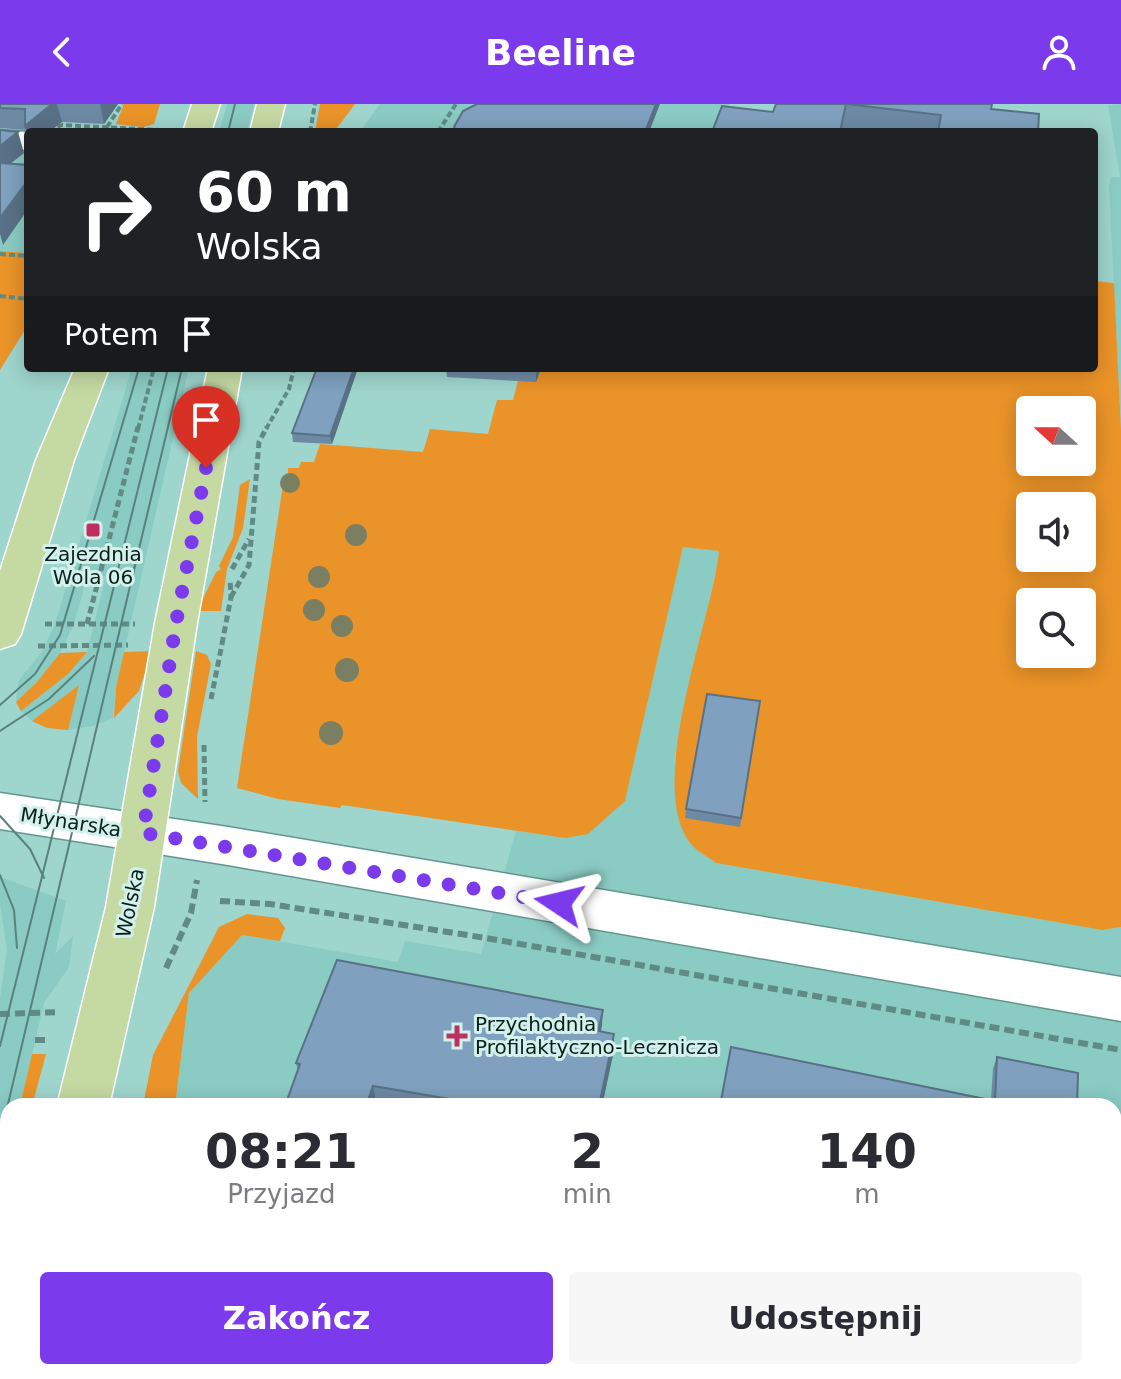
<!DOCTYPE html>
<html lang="pl">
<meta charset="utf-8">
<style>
:root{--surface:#fff;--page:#f7f7f7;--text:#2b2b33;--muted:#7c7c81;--accent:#7c3aed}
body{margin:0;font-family:"DejaVu Sans",sans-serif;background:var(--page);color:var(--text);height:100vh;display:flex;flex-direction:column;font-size:30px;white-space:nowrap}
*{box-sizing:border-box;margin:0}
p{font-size:26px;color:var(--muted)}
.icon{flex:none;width:44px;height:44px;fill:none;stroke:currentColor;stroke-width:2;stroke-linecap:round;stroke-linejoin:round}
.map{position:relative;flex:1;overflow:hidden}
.details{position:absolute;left:0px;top:994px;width:1122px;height:282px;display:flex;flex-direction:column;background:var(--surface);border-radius:24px 24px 0 0;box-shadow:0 4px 20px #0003}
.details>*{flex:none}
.banner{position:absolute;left:24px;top:24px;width:1074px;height:244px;border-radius:8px;box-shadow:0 4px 20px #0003;background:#202124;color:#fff;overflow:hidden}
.needle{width:52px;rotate:291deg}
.buttons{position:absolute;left:1016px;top:292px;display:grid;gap:16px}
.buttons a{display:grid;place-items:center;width:80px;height:80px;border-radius:8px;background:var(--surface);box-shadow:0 4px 20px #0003;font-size:40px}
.pin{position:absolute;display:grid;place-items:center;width:68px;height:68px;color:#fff;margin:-82px -34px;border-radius:50% 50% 50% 0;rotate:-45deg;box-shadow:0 0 8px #0007}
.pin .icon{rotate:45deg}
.me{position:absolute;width:88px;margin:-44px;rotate:280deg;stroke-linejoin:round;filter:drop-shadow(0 0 6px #0008)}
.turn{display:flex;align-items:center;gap:28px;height:168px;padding:0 40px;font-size:36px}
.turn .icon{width:104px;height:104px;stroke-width:2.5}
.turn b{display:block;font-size:56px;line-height:68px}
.then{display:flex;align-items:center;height:76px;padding:0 40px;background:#0003;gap:16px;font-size:30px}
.eta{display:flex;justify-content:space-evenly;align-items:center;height:136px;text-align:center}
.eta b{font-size:48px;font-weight:600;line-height:56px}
.primary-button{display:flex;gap:16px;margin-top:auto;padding:16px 40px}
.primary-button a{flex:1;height:92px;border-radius:8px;background:var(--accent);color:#fff;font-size:32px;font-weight:600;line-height:92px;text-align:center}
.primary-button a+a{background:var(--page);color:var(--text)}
header{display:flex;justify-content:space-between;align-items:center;height:104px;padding:0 40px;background:var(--accent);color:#fff;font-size:36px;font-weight:600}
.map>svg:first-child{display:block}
.built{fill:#8acbc3}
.green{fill:#ea9328;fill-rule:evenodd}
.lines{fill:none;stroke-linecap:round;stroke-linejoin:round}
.minor-casing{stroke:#60968f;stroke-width:3}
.major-casing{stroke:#fff;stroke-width:3}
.path-far2{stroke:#608a84;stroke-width:4;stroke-dasharray:6 3;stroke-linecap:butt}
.path-far1{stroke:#608a84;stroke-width:5;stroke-dasharray:7 4;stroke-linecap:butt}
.path{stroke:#608a84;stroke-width:6;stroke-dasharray:10 5;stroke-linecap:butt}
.minor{fill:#fff;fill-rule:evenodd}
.major{fill:#c5d9a3;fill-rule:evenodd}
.tram{stroke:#5a827c;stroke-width:2}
.tree{fill:#7b7f62}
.wall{fill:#6d8aa4}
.shaded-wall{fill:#597186}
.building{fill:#7fa1bf;stroke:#597186;stroke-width:2}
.route{stroke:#7c3aed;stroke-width:14;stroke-dasharray:0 25.2}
.poi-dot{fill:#bd2f60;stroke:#d4f0eb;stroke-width:3}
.labels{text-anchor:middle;stroke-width:6;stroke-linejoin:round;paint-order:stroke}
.poi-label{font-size:20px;fill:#081f1c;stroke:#d4f0eb}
.street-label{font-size:20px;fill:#081f1c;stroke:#d4f0eb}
</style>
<header><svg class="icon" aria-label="back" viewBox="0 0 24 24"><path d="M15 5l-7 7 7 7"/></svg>Beeline<svg class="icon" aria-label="person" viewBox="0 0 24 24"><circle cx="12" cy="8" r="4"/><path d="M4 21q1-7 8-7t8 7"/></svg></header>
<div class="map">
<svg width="1121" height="1275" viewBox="0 0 1121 1275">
<rect width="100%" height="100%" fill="#9ed5cd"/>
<!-- built -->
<g class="built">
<path d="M227 0H254L247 28H219Z"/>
<path d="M380 0H729L719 28H360Z"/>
<path d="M1121 0V324L1109 81 1111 73H1120L1108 1Z"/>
<path d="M0 48 28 50V149L0 147Z"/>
<path d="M132 264H189L116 583 113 614 93 622 68 626 78 582 32 617 21 607 68 570 87 548 106 472 87 473 74 520 60 549 37 578 16 598 17 588 19 576 41 549 55 520Z"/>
<path d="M683 443 720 447 674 655 691 740 716 759 1102 826 1121 823V1275H135L136 1268H1114V1002H175L189 888 242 831 398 858 405 837 481 850 516 727 565 734 625 697Z"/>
<path d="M0 773 66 797 55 850 73 832 69 863 44 899 20 1002H8V1052L0 1086V894L7 845 0 801Z"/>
</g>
<!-- green -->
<g class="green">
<path d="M124 0H160L154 20 143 23 116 20Z"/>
<path d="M320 0H355L334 28H315Z"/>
<path d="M0 147 28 149V221L0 266Z"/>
<path d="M1094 177 1114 179 1121 327V823L1102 826 716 759C709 753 697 748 691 740 644 682 712 517 719 447L683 443 625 697 588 730 565 734 342 701 340 704 278 695 237 684 284 374H288V364H299L301 358H314L320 340 423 348 430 325 488 330 497 296H513L518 277 541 264H1094ZM1030 306H1082V358H1030ZM1030 402H1082V454H1030ZM1030 498H1082V550H1030Z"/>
<path d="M250 375 243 424 227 465 221 507H197L216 468 221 465 219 462 233 433 240 381Z"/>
<path d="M152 547 139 587 114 614 116 583 124 548Z"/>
<path d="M196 547 207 551 211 560 197 633 198 695 181 679 178 667Z"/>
<path d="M87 548 68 570 21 607 16 598 37 578 60 549Z"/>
<path d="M79 581 68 626 47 624 32 617Z"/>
<path d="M247 810 278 814 285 824 280 837 242 831 189 889 175 1002H143L153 951 219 823Z"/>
<path d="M32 950H46L32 1002H20Z"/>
</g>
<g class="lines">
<defs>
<g id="minor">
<path d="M0 26 28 28V46L0 44Z"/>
<path d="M0 689 228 723 1121 873V917L228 761 0 725Z"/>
<path d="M627 1268H687L686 1275H626Z"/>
</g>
<g id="major">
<path d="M192 0H220L211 28H183Z"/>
<path d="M257 0H285L278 28H250Z"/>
<path d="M75 264H109L74 356 21 530 15 540 0 545V467L36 356Z"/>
<path d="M208 264H242L197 519 154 803 109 1002H57L106 803 155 519Z"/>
<path d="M8 1243V1268H49L48 1275H0V1246Z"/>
</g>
</defs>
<!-- minor casing -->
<use href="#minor" class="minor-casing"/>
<!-- major casing -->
<use href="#major" class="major-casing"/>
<!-- path-far2 -->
<g class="path-far2">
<path d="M107 23 122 0"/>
<path d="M49 26 62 21 159 26"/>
<path d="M310 28 315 0"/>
<path d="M438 28 456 0"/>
<path d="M0 150 28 152"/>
<path d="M0 192 28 195"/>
<path d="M138 325 154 264"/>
<path d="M266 325 289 285 294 264"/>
</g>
<!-- path-far1 -->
<g class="path-far1">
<path d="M232 465 249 435"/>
<path d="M231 493 249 461 259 338 267 323"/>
<path d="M45 520H135"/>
<path d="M87 520 138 323"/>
<path d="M222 540 231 493 230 475"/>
<path d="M38 542 128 541"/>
<path d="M211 595 222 540"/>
<path d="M204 641 205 698"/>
</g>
<!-- path -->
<g class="path">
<path d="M220 797 270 800 486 834 1121 946"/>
<path d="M166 864 191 809 197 776"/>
<path d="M0 910 59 908"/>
<path d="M35 936H50"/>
<path d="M407 1275 409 1268"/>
</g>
<!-- minor -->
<use href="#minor" class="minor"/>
<!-- major -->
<use href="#major" class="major"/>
<!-- tram -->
<g class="tram">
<path d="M228 28 235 0"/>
<path d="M133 470 182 264"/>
<path d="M0 601 35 570 60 531 139 264"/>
<path d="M0 627 49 595 94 552"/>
<path d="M0 712 30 745 44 774"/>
<path d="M0 771 14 806 17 844"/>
<path d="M0 942 168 264"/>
<path d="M0 1034 135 461"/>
</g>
</g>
<!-- trees -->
<g class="tree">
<circle cx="290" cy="379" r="10"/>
<circle cx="356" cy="431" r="11"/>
<circle cx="319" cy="473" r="11"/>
<circle cx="314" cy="506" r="11"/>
<circle cx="342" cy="522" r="11"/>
<circle cx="347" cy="566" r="12"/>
<circle cx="331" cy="629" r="12"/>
</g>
<!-- wall -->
<g class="wall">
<path d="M0 0H118L104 20 62 18 26 26 0 24Z"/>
<path d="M776 0H992L991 5 1038 28H865L843 26 842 28H712L773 8Z"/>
<path d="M358 264 332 340 293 338 292 329Z"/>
<path d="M446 264H541L536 278 447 273Z"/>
<path d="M760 597 740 723 685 714 686 705Z"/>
<path d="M603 906 601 928 614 930V946L602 1002H403L376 997 374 1002H285L298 967 296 959Z"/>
<path d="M997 953 1077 1002 991 996 993 964Z"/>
</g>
<!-- shaded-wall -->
<g class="shaded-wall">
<path d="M52 0H57L62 18 49 28H28V32L25 22Z"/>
<path d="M100 0H118L104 20Z"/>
<path d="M656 0H660L649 28H645Z"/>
<path d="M18 28 24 49 0 68V42Z"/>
<path d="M28 76V105L3 141 0 130V114Z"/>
<path d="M354 264H358L332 340 330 332Z"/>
<path d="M537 264H541L536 278V267Z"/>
<path d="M603 906 602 921 598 943V927Z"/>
<path d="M614 930V946L602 1002H599Z"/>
<path d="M373 982 376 997 374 1002H366Z"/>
<path d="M256 1268H262L261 1275H255Z"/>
</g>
<!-- building -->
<g class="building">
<path d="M0 0H52L25 22V5L0 4Z"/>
<path d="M477 0H656L645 28H458L454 23 463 7Z"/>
<path d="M776 0H992L991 5 1039 10 1038 28H938L941 11 846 0 840 28H712L722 2 773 8Z"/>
<path d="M0 26 18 28 0 42Z"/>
<path d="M0 59 28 61V76L0 114Z"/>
<path d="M317 264H354L330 332 292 329Z"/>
<path d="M495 264H537L536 267Z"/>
<path d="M707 590 760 597 741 714 686 705Z"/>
<path d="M337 856 603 906 598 927 614 930 599 1002H478L479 1000 373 982 366 1002H285L300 960 296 959Z"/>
<path d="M731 943 995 997 997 953 1078 969 1077 1002H720Z"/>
<path d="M127 1268H256L255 1275H126Z"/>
<path d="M828 1268H860L880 1272 885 1268H908L913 1275H827Z"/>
</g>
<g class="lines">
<!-- route -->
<path class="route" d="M206 364 176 519 143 729 559 799"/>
</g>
<!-- markers -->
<g class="poi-dot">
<rect x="85" y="418" width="16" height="16" rx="4"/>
<path d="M453 920h8v8h8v8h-8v8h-8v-8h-8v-8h8z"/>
</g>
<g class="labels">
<!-- poi labels -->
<g class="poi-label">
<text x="93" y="457">Zajezdnia<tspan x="93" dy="23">Wola 06</tspan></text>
<text x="475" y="927" text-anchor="start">Przychodnia<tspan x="475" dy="23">Profilaktyczno-Lecznicza</tspan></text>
</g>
<!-- street labels -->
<g class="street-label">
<text transform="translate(71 718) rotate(9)" y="7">Młynarska</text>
<text transform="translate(130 799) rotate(-78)" y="7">Wolska</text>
</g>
</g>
</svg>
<div class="buttons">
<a><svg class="needle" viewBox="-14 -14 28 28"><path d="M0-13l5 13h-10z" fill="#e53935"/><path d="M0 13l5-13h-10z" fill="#7c7c81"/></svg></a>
<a><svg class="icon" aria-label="sound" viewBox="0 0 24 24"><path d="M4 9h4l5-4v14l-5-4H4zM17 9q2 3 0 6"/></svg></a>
<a><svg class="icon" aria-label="search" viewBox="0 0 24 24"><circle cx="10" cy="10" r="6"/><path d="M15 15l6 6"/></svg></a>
</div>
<div class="pin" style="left:206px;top:364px;background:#d93025"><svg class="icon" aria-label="arrive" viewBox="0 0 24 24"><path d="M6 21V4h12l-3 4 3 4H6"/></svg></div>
<svg class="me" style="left:559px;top:799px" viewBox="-20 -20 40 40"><path d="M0-17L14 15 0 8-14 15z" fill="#7c3aed" stroke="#fff" stroke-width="4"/></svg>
<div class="banner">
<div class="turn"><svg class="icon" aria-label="right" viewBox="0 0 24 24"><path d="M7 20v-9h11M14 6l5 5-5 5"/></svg><div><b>60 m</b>Wolska</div></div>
<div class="then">Potem<svg class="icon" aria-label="arrive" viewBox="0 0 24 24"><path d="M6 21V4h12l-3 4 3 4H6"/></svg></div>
</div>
<section class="details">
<div class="eta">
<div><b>08:21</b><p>Przyjazd</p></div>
<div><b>2</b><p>min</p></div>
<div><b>140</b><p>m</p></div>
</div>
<div class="primary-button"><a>Zakończ</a><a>Udostępnij</a></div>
</section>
</div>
